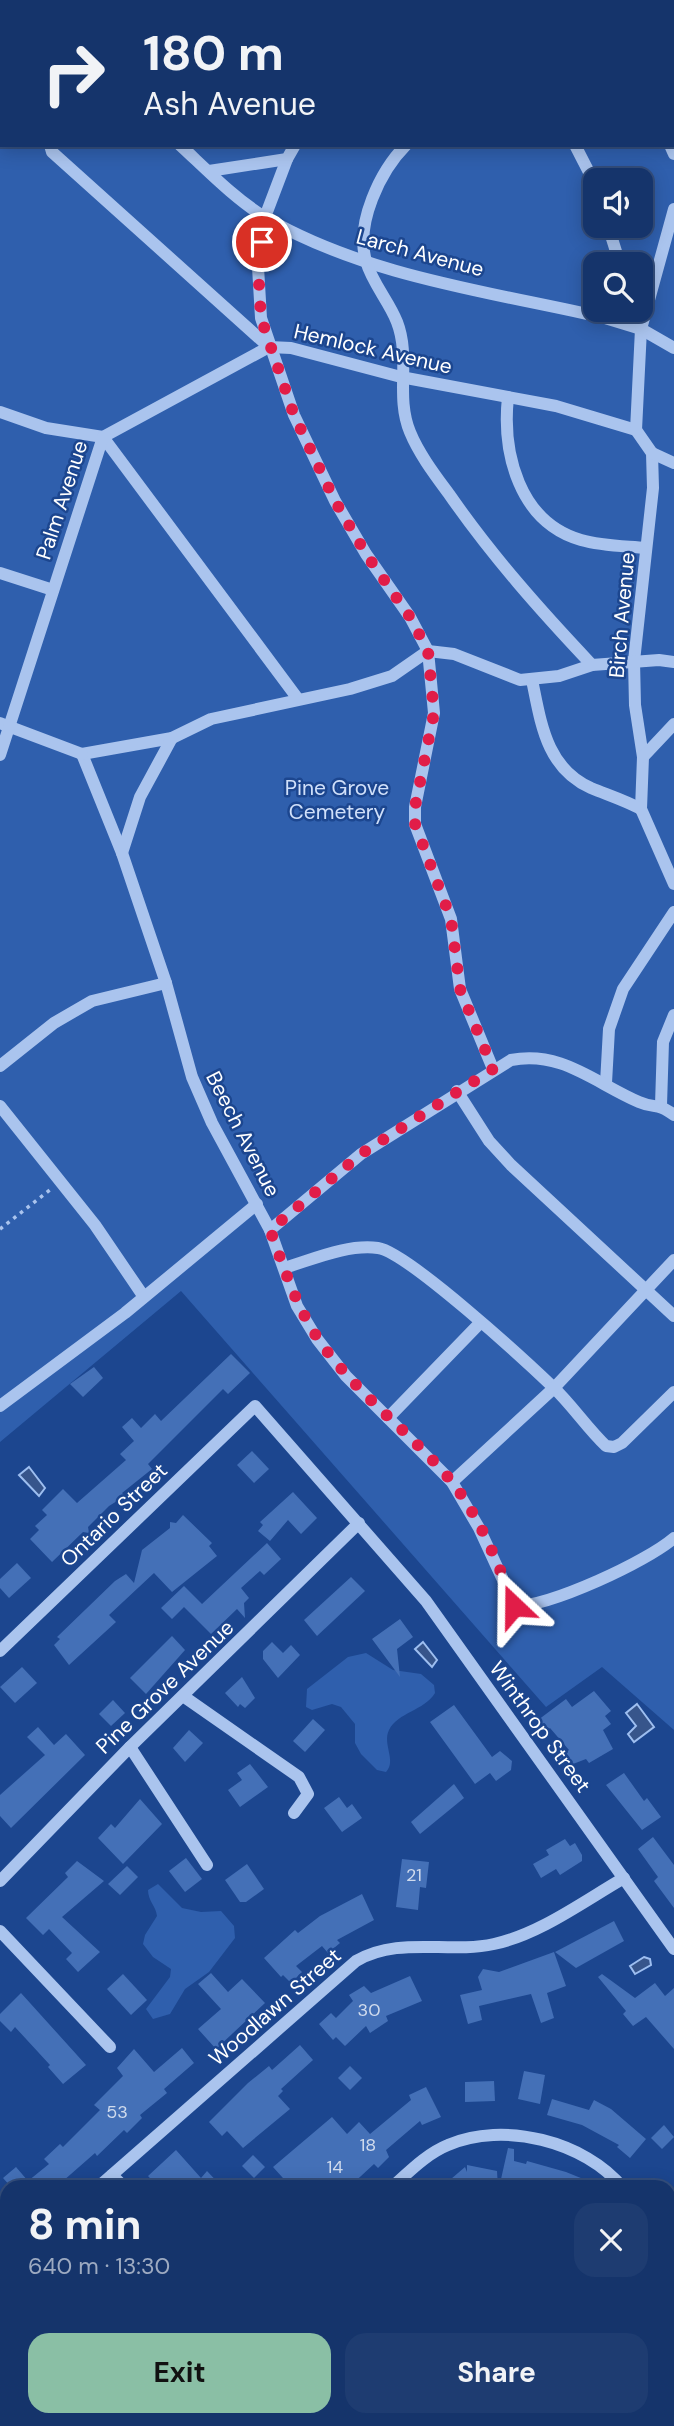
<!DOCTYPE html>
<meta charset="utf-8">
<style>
:root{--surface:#15346b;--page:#1e3c71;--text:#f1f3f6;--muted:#9daac1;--line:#344f7e;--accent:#8abfa5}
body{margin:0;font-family:"DM Sans",sans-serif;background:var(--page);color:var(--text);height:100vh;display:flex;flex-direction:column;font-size:26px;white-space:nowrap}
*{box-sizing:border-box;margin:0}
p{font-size:23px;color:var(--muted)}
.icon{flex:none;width:38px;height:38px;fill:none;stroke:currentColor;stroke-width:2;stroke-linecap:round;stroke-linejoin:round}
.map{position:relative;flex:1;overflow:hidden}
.drawer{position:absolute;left:0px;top:2180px;width:676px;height:247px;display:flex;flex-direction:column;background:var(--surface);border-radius:21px 21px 0 0;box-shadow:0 4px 18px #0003,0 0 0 2px var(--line)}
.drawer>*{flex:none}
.banner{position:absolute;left:0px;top:0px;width:676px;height:147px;box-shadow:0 4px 18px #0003,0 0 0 2px var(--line);background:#15346b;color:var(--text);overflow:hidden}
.buttons{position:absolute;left:583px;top:168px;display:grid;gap:14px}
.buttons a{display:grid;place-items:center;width:70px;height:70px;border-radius:14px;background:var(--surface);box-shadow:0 4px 18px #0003,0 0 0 2px var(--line);font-size:35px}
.pin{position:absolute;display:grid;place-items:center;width:60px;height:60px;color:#fff;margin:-30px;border:4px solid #fff;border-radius:50%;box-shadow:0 2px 7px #0007}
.me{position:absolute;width:77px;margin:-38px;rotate:337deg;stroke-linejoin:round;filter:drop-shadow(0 0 5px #0008)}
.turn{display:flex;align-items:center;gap:24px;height:147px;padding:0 28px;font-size:32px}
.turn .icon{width:91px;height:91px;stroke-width:2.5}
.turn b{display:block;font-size:49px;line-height:60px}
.round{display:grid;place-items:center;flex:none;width:74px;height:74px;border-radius:21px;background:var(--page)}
.headline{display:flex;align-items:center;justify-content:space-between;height:119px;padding:0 28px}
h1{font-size:42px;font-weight:700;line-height:52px}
.cta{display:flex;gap:14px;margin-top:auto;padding:14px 28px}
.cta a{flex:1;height:80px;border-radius:21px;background:var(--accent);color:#111;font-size:28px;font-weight:700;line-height:80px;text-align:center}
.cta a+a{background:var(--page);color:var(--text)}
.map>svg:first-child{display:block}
.green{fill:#2f5fad;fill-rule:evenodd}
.water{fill:#37558b;stroke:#9dbef0;stroke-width:2}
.building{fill:#4470b7}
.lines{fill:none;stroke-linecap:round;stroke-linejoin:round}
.path{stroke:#aac4ee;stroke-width:3.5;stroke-dasharray:3.5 5;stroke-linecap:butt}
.minor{stroke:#aac4ee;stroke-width:12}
.route{stroke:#e11d48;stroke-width:12;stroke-dasharray:0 21.6}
.labels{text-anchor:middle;stroke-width:5;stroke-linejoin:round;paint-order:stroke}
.number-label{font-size:18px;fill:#d0dbed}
.street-label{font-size:21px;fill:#fff;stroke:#1c468f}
.park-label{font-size:21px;fill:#d0e0fa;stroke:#1c468f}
</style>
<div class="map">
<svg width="674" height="2426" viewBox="0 0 674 2426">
<rect width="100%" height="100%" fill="#1c468f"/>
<!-- green -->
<g class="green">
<path d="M0 0H674V1730L602 1667 546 1707 181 1291 0 1442ZM2 2H674V145H2ZM595 180H640V226H595ZM595 264H640V310H595Z"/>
<path d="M366 1653 393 1670 421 1674 434 1685 435 1693C424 1711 398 1712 389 1730 382 1744 397 1761 386 1772L377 1770 361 1754 355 1743V1724L341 1707 332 1704 312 1710 306 1707 307 1689 348 1657Z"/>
<path d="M158 1884 182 1908 201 1912 221 1911 234 1926 235 1938 209 1972 185 1989 170 2014 153 2019 146 2009 170 1977 171 1969 153 1957 143 1944 145 1935 157 1916C156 1906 148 1901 148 1890Z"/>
<path d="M23 2420H57L67 2426H21Z"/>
</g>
<!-- water -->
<g class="water">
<path d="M29 1467 45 1488 39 1496 19 1475Z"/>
<path d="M423 1642 437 1660 432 1667 415 1649Z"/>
<path d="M637 1704 654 1727 634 1742 628 1734 636 1726 626 1713Z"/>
<path d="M644 1957 650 1959 651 1965 635 1974 630 1966Z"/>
</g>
<!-- building -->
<g class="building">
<path d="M231 1354 250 1373 228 1394 223 1389 148 1464 152 1469 122 1493 130 1502 117 1501 109 1506 88 1527 89 1533 83 1532 52 1562 30 1539 39 1530 35 1526 47 1515 42 1510 63 1489 77 1503 126 1460 120 1454 134 1441 122 1427 132 1418 141 1428 155 1414 161 1421Z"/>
<path d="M94 1367 103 1378 83 1397 70 1384Z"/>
<path d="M252 1451 269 1469 254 1483 237 1465Z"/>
<path d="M293 1492 317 1518 301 1534 288 1520 270 1541 258 1531 263 1525 260 1522Z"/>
<path d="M183 1515 212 1543 209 1546 217 1556 172 1592 154 1573 109 1615 116 1622 69 1665 54 1645 60 1639 57 1637 115 1581 126 1574 134 1583 142 1550 170 1528V1522L176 1523Z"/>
<path d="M267 1543 281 1559 264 1575 260 1571 241 1588 249 1598 244 1603 245 1618 237 1609 211 1634 184 1607 172 1619 161 1608 184 1586 202 1604Z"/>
<path d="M17 1563 31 1578 9 1598 0 1588V1579Z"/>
<path d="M351 1577 365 1591 317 1636 304 1620Z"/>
<path d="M400 1619 413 1637 397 1649 400 1677 372 1639Z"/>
<path d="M172 1636 185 1650 146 1694 130 1678Z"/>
<path d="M272 1642 283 1653 291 1645 300 1655 278 1678 263 1659V1651Z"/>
<path d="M22 1667 37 1683 15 1703 0 1687Z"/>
<path d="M242 1677 255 1698 245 1708 240 1704 238 1707 225 1693Z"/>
<path d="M594 1691 611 1711 605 1716 611 1724 603 1730 613 1749 589 1763 586 1759 573 1764 557 1759 569 1750 550 1728 546 1731 538 1720 566 1699 572 1707Z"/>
<path d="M113 1700 125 1713 111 1726 99 1714Z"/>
<path d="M454 1705 492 1757 500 1751 512 1761 511 1770 496 1781 490 1773 475 1784 430 1722Z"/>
<path d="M313 1719 325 1730 305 1752 293 1741Z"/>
<path d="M38 1727 54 1745 66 1734 85 1755 11 1828 0 1816V1795L45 1755 27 1737Z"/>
<path d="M189 1730 203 1743 185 1762 173 1748Z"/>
<path d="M250 1764 268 1787 240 1807 228 1790 242 1780 237 1773Z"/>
<path d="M624 1773 644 1801 647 1798 661 1817 642 1830 606 1785Z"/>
<path d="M454 1784 464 1798 420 1834 411 1822Z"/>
<path d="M339 1797 347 1808 352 1804 362 1818 342 1832 324 1808Z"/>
<path d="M140 1799 162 1824 123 1864 98 1838 111 1824 115 1828Z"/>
<path d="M653 1837 674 1865V1908L654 1881 658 1877 638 1849Z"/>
<path d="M565 1839 570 1846 575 1843 582 1855V1861L560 1875 556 1869 541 1878 533 1864 549 1855 546 1850Z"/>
<path d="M186 1858 202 1879 185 1892 169 1871Z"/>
<path d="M402 1859 429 1862 426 1888 420 1887 418 1910 396 1907Z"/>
<path d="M77 1861 104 1881 62 1917 100 1952 78 1972 66 1959 72 1953 49 1929 43 1935 26 1918 68 1877 65 1873Z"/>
<path d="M247 1864 264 1889 246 1902H240L225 1880Z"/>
<path d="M127 1866 138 1877 120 1895 108 1884Z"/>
<path d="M362 1894 374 1920 337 1940 340 1943 328 1953 322 1946 296 1966 302 1972 291 1983 283 1975 281 1977 264 1958 295 1930 298 1933 320 1916Z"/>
<path d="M614 1921 624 1941 576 1968 555 1952Z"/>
<path d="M554 1952 566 1986 547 1993 554 2018 541 2023 531 1994 479 2006 482 2020 468 2024 460 1995 482 1990 478 1977 483 1969 499 1972Z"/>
<path d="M211 1973 228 1992 242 1979 265 2003 216 2049 198 2029 221 2009 198 1984Z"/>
<path d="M123 1974 147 2000 131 2015 107 1989Z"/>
<path d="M602 1974 635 1998 655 1983 665 1996 674 1988V2049L646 2017 633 2026 623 2014 626 2011 598 1977Z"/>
<path d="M410 1976 422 2001 386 2016 388 2021 370 2033 366 2026 345 2046 336 2037 333 2040 319 2024 331 2013 336 2018 353 2001 349 1995 364 1986 371 1993Z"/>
<path d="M21 1993 86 2065 63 2084 48 2067 50 2065 15 2027 11 2032 0 2021V2014Z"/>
<path d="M300 2045 313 2060 281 2089 283 2091 278 2096 290 2109 243 2148 227 2131 222 2136 209 2122 248 2083 269 2066 272 2070Z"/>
<path d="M182 2048 194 2063 164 2089 167 2093 140 2115 142 2118 127 2133 124 2130 97 2156 95 2153 55 2188H12L3 2178 16 2167 28 2181 49 2164 44 2159 60 2144 63 2147 100 2110 94 2105 123 2076 117 2068 134 2049 154 2072Z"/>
<path d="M350 2066 362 2078 350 2090 338 2078Z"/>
<path d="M524 2071 545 2075 540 2104 518 2099Z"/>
<path d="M494 2081 495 2101 465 2102V2082Z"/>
<path d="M426 2087 441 2117 422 2125 420 2121 386 2150 389 2157 378 2168 374 2164 348 2188H292L273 2167 332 2117 347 2134 359 2122 370 2134 411 2100 409 2095Z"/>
<path d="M552 2099 589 2110 594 2100 611 2109 646 2139 630 2158 617 2147 619 2145 582 2125 547 2115Z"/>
<path d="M664 2125 674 2137 662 2149 651 2138Z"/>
<path d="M508 2148 514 2149V2161L526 2164 527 2161 566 2172 598 2185V2188H530L514 2184V2188H499Z"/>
<path d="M176 2150 201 2178 207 2171 223 2188H159L148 2176Z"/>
<path d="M253 2155 265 2167 254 2178 242 2166Z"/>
<path d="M467 2165 497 2171 498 2188H459L451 2179 465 2167 467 2172Z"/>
</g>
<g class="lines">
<!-- path -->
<path class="path" d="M0 1229 51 1189"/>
<!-- minor -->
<g class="minor">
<path d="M31 0 32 2"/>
<path d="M463 0 464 2"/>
<path d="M574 0 575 2"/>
<path d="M9 2 12 0"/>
<path d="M164 2 165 0"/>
<path d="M382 2 383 0"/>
<path d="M0 8 2 7"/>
<path d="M50 145 52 152 269 347 291 348 401 377 556 406 636 430"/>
<path d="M180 145C207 170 235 199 266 218 368 277 492 292 605 318L641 329 674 348"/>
<path d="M406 145C380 171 355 224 366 261 372 283 389 301 397 322 411 358 395 396 410 432 419 454 435 475 449 494 492 556 541 611 592 665"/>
<path d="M575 145 595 184"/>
<path d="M670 145 674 154"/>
<path d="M287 159 265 217 258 267 261 318 294 415 335 501 366 554 410 617 428 651 434 713 415 807V824L451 919 460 989 493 1069"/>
<path d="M209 171 287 159 295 145"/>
<path d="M608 226 620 264"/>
<path d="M508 397C502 453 519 522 581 540 602 546 625 546 646 548"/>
<path d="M0 412 46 428 103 437"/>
<path d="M636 430 652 453 653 488 634 661 635 705 643 757 641 809 674 884"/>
<path d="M636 430 641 329 674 209"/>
<path d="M103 437 298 699"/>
<path d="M652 453 674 463"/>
<path d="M0 573 53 590"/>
<path d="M428 651 392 676 350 689 211 719 172 738 82 754 122 853 166 983 192 1077 212 1123 270 1230 297 1306 317 1339 346 1376 452 1482 479 1528 515 1606C551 1606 646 1562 674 1538"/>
<path d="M428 651 454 654 520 680 559 676 592 665 659 660 674 662"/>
<path d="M532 680C541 723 546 768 591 788 608 795 624 800 641 809"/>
<path d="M0 723 82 754"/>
<path d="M0 755 103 437 269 347"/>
<path d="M643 757 674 724"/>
<path d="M122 853 140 797 172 738"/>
<path d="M0 1066 54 1023 92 1001 166 983"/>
<path d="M606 1083 609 1029 623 989 674 912"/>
<path d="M457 1091 489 1141 511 1165 674 1316"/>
<path d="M661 1105 663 1042 674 1015"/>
<path d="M0 1106 95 1225 144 1297"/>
<path d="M270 1230 361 1154 511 1060C561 1050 595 1083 639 1102 655 1109 657 1102 674 1115"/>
<path d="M284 1268C314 1259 347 1244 378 1248 407 1252 526 1361 553 1387 572 1405 587 1428 606 1446L614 1447 622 1443 674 1392"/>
<path d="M0 1406 125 1313 257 1204"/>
<path d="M388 1418 480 1323"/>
<path d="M452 1482 554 1388 674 1260"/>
<path d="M0 1651 255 1406 426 1601 674 1949"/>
<path d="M183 1696 299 1777 308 1794 294 1813"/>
<path d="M130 1747 207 1865"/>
<path d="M0 1881 130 1747 359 1523"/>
<path d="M0 1931 110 2047"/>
<path d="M112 2175 125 2188"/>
<path d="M97 2188 356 1961C399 1936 447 1954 494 1944 540 1934 584 1901 624 1878"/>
<path d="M391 2188C409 2172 426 2154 448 2145 503 2121 585 2141 623 2188"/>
<path d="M0 2252 7 2258"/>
<path d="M668 2252 674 2247"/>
<path d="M382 2420 391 2426"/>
<path d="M641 2420 662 2426"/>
<path d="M187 2426 190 2420"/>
<path d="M474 2426 480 2420"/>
</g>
</g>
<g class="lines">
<!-- route -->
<path class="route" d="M262 242 258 267 261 318 294 415 335 501 366 554 410 617 428 651 434 713 415 807V824L451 919 460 989 493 1069 361 1154 270 1230C284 1267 295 1304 317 1337 354 1393 410 1431 452 1482 479 1516 499 1565 514 1606"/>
</g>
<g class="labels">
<!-- number labels -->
<g class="number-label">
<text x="414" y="1881">21</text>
<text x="369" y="2016">30</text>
<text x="117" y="2118">53</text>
<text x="368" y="2151">18</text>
<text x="335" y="2173">14</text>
</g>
<!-- street labels -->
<g class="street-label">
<text transform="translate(420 253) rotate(15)" y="7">Larch Avenue</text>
<text transform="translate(373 349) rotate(13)" y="7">Hemlock Avenue</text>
<text transform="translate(62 500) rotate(-72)" y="7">Palm Avenue</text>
<text transform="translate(622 615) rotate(-85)" y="7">Birch Avenue</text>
<text transform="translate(243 1134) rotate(63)" y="7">Beech Avenue</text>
<text transform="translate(114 1515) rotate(-44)" y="7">Ontario Street</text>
<text transform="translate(165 1687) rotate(-44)" y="7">Pine Grove Avenue</text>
<text transform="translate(540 1727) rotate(54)" y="7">Winthrop Street</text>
<text transform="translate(275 2007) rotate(-41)" y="7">Woodlawn Street</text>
</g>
<!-- park labels -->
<g class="park-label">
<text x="337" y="795">Pine Grove<tspan x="337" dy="24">Cemetery</tspan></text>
</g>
</g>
</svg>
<div class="buttons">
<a><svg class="icon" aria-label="sound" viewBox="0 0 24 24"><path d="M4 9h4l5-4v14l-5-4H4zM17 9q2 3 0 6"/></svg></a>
<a><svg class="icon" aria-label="search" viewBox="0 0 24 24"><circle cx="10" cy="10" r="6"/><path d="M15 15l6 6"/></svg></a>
</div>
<div class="pin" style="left:262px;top:242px;background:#d93025"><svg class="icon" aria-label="arrive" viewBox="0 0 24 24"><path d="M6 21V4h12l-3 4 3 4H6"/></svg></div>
<svg class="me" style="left:514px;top:1606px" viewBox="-20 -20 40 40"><path d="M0-17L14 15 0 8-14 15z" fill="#e11d48" stroke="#fff" stroke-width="4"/></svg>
<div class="banner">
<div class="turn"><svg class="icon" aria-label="right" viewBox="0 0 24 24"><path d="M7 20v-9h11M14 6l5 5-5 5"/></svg><div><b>180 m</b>Ash Avenue</div></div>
</div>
<section class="drawer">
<div class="headline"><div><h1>8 min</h1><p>640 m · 13:30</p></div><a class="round"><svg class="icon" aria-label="close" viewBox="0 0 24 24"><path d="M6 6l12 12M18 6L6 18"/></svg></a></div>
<div class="cta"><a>Exit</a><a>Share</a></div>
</section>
</div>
